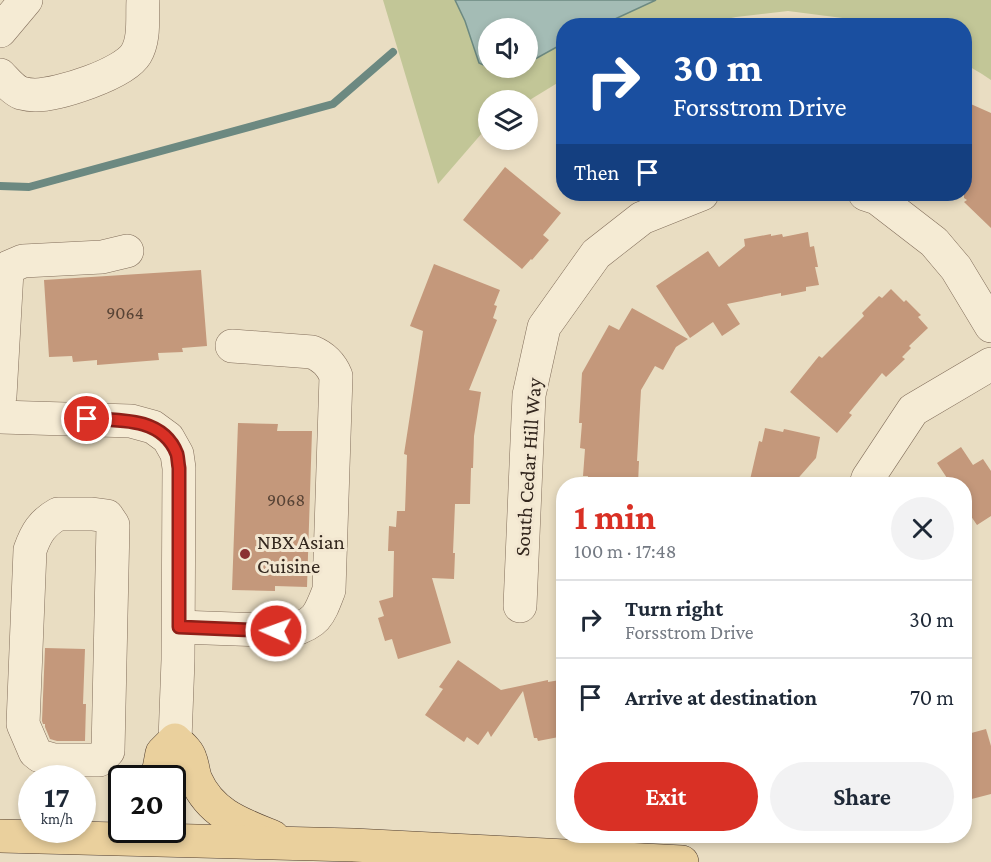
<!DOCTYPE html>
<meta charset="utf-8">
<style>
:root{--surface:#fff;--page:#f2f2f3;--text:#1f2937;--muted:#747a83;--line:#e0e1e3;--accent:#d93025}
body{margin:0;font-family:"Crimson Pro",serif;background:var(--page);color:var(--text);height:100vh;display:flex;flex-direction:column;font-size:22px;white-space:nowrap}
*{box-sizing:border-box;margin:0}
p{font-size:20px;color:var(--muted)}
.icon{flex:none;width:33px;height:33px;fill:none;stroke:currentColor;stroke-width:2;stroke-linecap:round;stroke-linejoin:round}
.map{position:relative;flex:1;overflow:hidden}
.drawer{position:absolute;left:556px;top:477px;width:416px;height:366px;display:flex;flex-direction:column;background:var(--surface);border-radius:24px;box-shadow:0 3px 9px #0003}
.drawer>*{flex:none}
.banner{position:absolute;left:556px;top:18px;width:416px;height:183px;border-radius:24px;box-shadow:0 3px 9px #0003;background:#1a4fa0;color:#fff;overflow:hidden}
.buttons{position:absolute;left:478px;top:18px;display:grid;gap:12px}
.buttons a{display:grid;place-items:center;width:60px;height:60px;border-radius:50%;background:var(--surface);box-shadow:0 3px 9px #0003;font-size:30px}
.speed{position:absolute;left:18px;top:765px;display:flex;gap:12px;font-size:30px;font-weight:700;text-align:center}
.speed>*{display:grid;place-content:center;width:78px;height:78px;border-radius:50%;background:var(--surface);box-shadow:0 3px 9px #0003;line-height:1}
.speed small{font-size:15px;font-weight:400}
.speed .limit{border:3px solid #111;border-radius:9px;background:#fff;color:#111}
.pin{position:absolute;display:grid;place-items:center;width:51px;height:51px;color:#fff;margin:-26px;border:3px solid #fff;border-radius:50%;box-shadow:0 2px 6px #0007}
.me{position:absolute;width:66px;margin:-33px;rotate:272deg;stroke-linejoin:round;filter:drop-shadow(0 0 4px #0008)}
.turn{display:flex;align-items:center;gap:21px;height:126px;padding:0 18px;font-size:27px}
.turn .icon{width:78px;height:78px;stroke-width:2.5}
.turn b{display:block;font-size:42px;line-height:51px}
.then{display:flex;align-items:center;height:57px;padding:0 18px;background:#0003;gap:12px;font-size:22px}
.round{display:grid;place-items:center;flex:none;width:63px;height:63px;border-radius:32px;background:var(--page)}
.headline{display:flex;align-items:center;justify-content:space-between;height:102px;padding:0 18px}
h1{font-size:36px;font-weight:700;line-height:45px;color:var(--accent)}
.action{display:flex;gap:12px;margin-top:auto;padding:12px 18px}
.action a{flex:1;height:69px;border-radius:36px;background:var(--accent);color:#fff;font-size:24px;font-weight:700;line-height:69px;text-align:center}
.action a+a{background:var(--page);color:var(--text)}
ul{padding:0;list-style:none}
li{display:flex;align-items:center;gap:18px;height:78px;padding:0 18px;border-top:2px solid var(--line)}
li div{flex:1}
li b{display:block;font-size:22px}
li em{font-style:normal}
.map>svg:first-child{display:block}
.green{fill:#c2c697}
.water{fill:#a4bcb5;stroke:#6c8981;stroke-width:1.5}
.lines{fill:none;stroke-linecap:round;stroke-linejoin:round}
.stream{stroke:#6c8981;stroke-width:8}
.building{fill:#c4987b}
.minor-casing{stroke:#826e5b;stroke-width:34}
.major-casing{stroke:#503d2f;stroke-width:34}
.minor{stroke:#f5ebd4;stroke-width:33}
.major{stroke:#ead09d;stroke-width:33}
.route-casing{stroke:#8d1f18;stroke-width:15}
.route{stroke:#d93025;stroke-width:10}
.poi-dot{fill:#8b3133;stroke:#f2e7d1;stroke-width:2}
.labels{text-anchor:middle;stroke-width:6;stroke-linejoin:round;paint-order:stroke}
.number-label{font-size:18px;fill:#574335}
.street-label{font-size:21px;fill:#33271e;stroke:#f2e7d1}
.poi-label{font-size:21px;fill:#33271e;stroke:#f2e7d1;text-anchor:start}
</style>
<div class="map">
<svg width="991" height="862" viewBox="0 0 991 862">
<rect width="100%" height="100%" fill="#e9ddc2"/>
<!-- green -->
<g class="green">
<path d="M383 0H455L465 21 479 63 505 75 519 68H528V63L564 43V79L528 101 489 100V125L438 184Z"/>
<path d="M656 0H991V80L982 74 965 64 964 26 875 25 858 20 788 11 736 17 699 25H602Z"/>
</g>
<!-- water -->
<path class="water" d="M455 0H656L602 25 564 26V43L528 63V28H489V68H519L505 75 479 63 465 21Z"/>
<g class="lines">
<!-- stream -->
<path class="stream" d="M0 186 29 187 333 104 393 52"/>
</g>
<!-- building -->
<g class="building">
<path d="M964 101 991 113V228L964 202 967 200 964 198Z"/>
<path d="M505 167 561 213 543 235 549 240 532 260 531 259 522 269 463 220Z"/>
<path d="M808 232 810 247 814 246 818 267H815L819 285 806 287V291L781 296V293L727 304 740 324 722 336 713 322 690 338 656 286 708 251 719 267 745 246 744 239 771 234V236L782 234 783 237Z"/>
<path d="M434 264 500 290 494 305 497 306 493 318 497 320 469 390 481 392 474 436 473 468H471L470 504H455L453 553H455L454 579 432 578 451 643 398 659 392 639 385 641 378 618 384 616 379 601 393 597 394 551H388L389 526 396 527 397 511H405L407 455 404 454 423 331 410 326Z"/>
<path d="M201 270 207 346 182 348 183 352 158 353 159 360 97 365V360L73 362 72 356 49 357 44 280Z"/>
<path d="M891 289 904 302 906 300 921 315 918 317 928 328 909 346 911 348 902 357 905 359 886 377 882 373 849 413 852 415 837 433 790 392 819 356 822 358 864 316 862 313 879 296 882 298Z"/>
<path d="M632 308 688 339 676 347 663 370 655 366 641 390 637 461H639L638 484H587L588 476H583L585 449 580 448 582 423H579L582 373 609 325 619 330Z"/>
<path d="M238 423 278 424 277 431H312L307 587 275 586V591L232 590Z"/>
<path d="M765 428 783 432 784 429 820 437 816 458 793 484H749L759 441 762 442Z"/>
<path d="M961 447 973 465 983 459 991 471V516L977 525 964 506V484H951L937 463Z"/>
<path d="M45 648 85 649 83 704H86L85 741H57L50 739 45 727V724H43L42 721Z"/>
<path d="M458 660 501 690 548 680V682L560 680 561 686 564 685V736L538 741 537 738H534L523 691 491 737 488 731 478 745 467 737 464 742 425 715 443 689 439 687Z"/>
<path d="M986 729 991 746V794L964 801V735Z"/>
</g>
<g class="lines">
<defs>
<g id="minor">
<path d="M0 31 26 0"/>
<path d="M0 75C6 81 13 90 21 93 25 94 31 95 35 95 58 95 124 74 136 54 145 39 142 18 143 0"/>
<path d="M865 194 877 198 934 242 956 268 991 326"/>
<path d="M0 396 7 271 9 267 23 261 102 257 127 251"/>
<path d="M0 417 131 421 153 427 168 438 177 454 179 468 178 660 175 740"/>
<path d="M866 484 868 478 913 410 991 364"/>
<path d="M58 514H92L107 516 113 525 108 751 99 760H54L40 756 35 752 23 724 30 550C36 533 42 523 58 514Z"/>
<path d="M520 606 529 395 544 327 596 254 642 218 702 194"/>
<path d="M179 627 290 631C317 623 319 616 329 590L336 376C331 364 324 357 312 352L232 346"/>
</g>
<g id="major">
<path d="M155 778 159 769 162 753 175 740C180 745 188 751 190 758 193 765 193 773 196 780 211 814 241 824 273 837"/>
<path d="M0 836 353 845 682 862"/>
</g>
</defs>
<!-- minor casing -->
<use href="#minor" class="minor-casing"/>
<!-- major casing -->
<use href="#major" class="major-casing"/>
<!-- minor -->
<use href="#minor" class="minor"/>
<!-- major -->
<use href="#major" class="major"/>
</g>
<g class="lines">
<defs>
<path id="route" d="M87 419C119 420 163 417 177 454 178 458 178 463 179 468V627L276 631"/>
</defs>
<!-- route casing -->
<use href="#route" class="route-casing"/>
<!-- route -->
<use href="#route" class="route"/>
</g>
<!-- markers -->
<circle class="poi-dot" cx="245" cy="554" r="6"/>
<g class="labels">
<!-- number labels -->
<g class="number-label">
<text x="125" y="319">9064</text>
<text x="286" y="506">9068</text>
</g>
<!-- street labels -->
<g class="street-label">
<text transform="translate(528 467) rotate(-86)" y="7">South Cedar Hill Way</text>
</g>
<!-- poi labels -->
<g class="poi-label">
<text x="257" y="549">NBX Asian<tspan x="257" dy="24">Cuisine</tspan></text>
</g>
</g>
</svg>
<div class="buttons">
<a><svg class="icon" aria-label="sound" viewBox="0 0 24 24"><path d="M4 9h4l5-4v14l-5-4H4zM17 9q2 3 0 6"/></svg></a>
<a><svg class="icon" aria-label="layers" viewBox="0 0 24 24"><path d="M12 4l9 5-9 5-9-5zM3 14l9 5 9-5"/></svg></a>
</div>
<div class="speed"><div>17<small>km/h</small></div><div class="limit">20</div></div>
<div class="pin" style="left:87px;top:419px;background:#d93025"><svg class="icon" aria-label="arrive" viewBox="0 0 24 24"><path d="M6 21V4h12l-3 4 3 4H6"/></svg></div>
<svg class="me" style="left:276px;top:631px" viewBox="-20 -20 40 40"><circle r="17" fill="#d93025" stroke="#fff" stroke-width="3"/><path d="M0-11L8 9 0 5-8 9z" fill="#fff"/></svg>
<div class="banner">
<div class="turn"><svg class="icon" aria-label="right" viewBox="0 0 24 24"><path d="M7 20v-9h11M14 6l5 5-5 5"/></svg><div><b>30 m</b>Forsstrom Drive</div></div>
<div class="then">Then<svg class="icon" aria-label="arrive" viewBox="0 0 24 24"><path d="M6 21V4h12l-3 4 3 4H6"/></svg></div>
</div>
<section class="drawer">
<div class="headline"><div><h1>1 min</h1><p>100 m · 17:48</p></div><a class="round"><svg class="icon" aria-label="close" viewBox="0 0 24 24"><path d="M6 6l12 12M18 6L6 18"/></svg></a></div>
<ul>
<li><svg class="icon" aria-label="right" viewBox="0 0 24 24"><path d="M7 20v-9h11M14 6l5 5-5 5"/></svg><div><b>Turn right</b><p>Forsstrom Drive</p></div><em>30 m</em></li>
<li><svg class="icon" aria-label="arrive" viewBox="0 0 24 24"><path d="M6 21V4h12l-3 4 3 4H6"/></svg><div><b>Arrive at destination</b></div><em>70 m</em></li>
</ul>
<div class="action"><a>Exit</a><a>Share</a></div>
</section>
</div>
